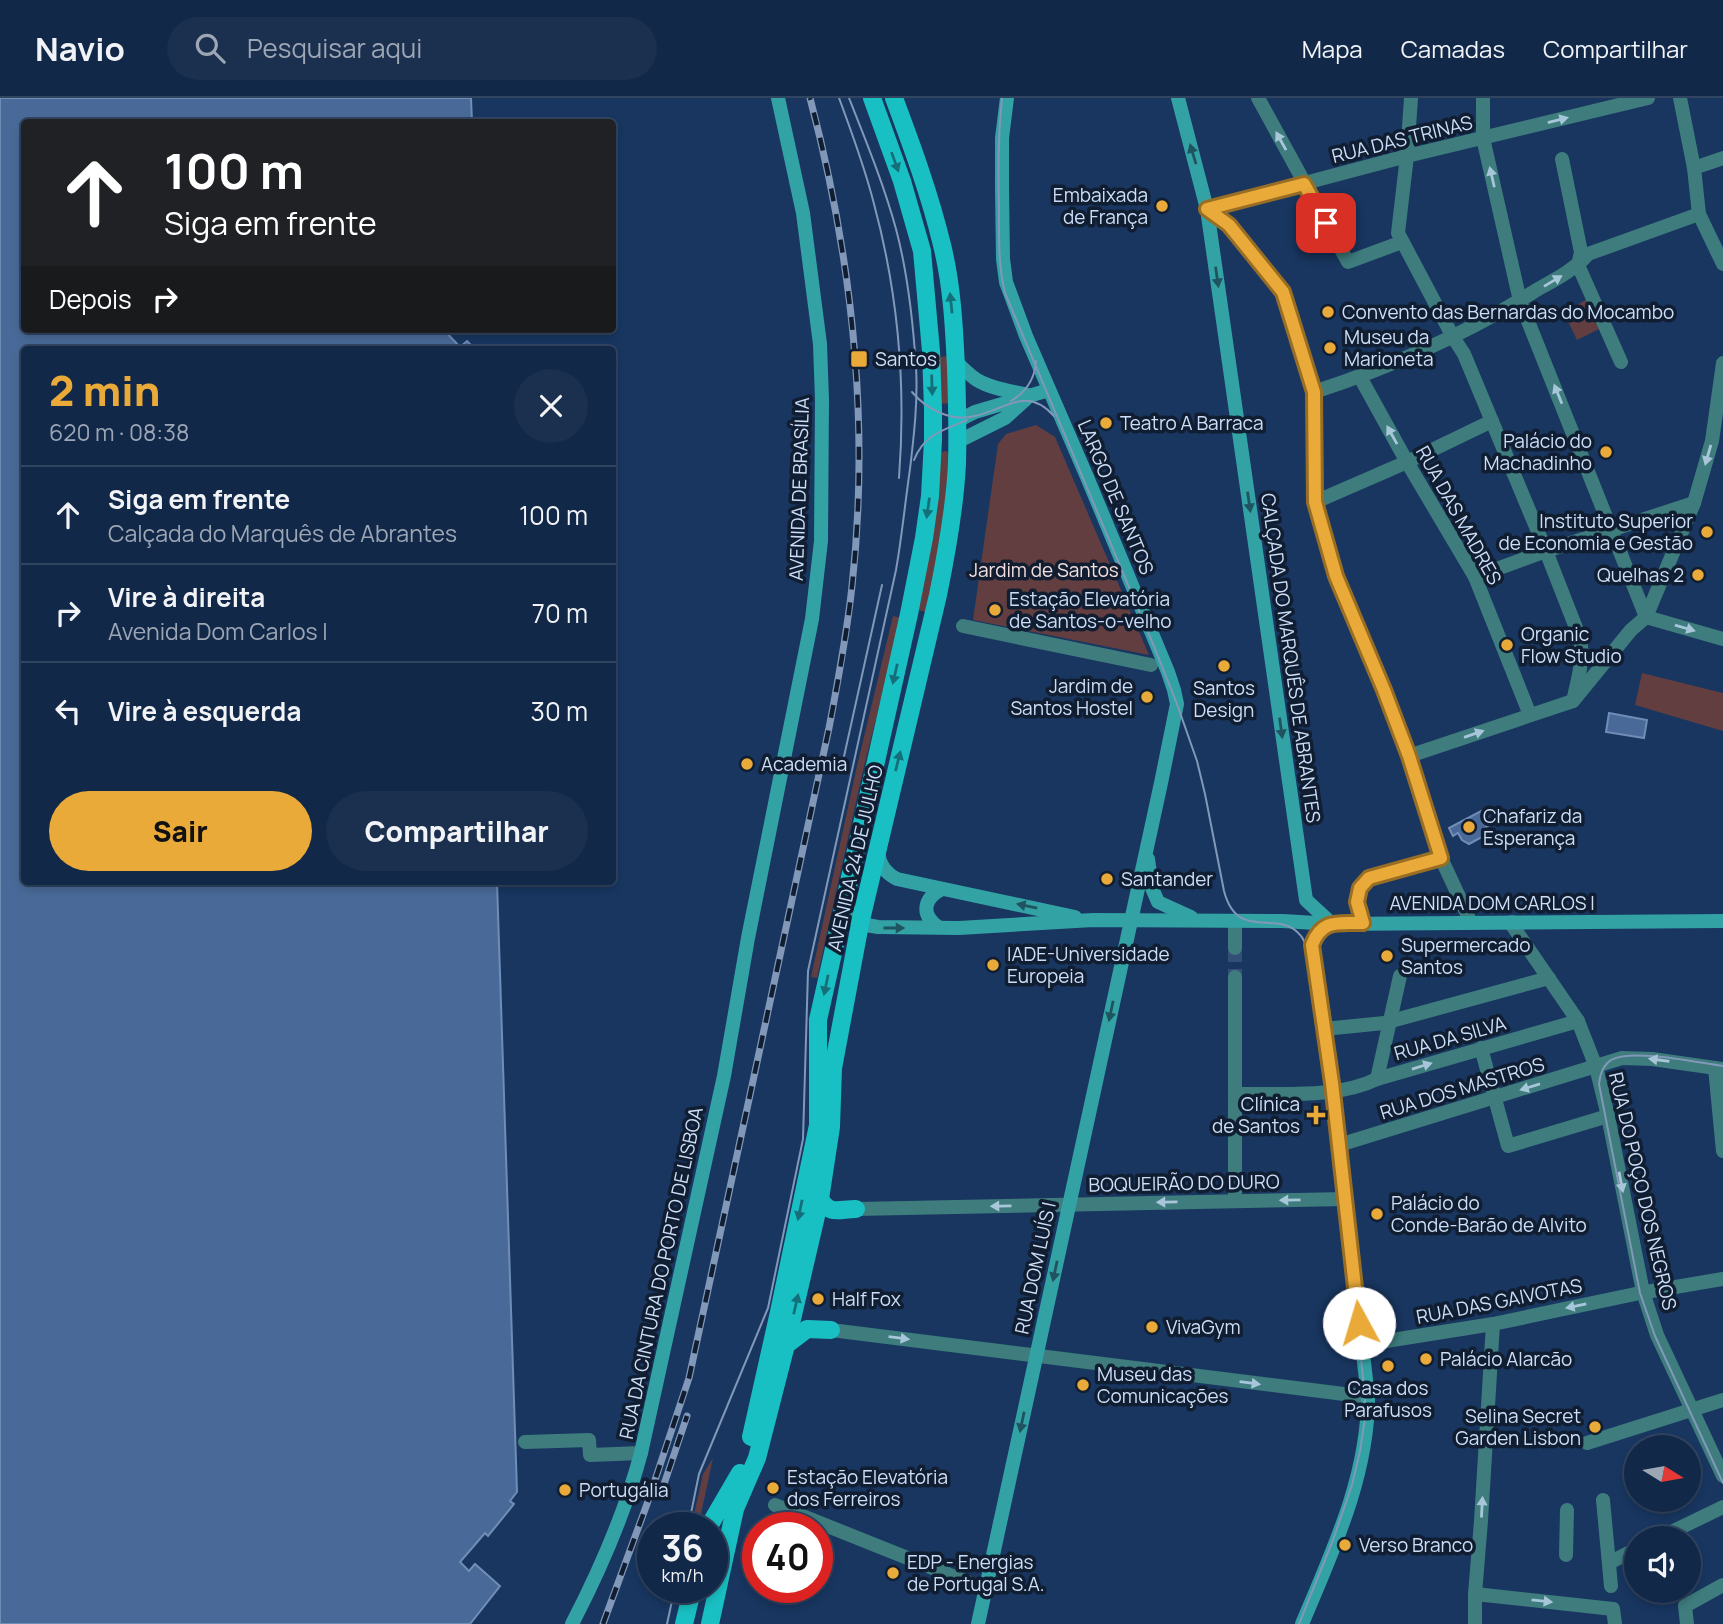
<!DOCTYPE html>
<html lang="pt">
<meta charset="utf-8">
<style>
:root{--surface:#122848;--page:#1b304f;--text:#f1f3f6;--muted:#9ca6b4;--line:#314460;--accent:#eaaa39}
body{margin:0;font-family:Manrope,sans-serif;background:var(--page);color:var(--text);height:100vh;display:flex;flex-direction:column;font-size:26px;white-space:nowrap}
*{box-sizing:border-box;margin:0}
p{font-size:23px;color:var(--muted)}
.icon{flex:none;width:38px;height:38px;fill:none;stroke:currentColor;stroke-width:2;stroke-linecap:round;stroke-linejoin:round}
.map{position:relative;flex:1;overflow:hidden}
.sheet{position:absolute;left:21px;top:248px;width:595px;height:539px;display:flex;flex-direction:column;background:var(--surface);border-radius:7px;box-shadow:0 4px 10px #0003,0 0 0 2px var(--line)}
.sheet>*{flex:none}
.banner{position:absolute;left:21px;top:21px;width:595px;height:214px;border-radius:7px;box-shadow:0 4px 10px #0003,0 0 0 2px var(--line);background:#202124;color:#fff;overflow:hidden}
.needle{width:46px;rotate:101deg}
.fabs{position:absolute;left:1624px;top:1337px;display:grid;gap:14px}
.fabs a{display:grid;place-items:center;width:77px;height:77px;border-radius:50%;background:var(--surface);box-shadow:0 4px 10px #0003,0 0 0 2px var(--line);font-size:35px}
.speed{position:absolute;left:637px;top:1414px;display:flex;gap:14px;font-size:35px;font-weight:700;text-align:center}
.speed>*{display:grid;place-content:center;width:91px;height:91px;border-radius:50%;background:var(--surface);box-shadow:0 4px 10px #0003,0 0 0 2px var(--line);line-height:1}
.speed small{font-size:18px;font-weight:400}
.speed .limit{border:10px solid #d22;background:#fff;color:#111}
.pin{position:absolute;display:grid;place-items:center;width:60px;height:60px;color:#fff;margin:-30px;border-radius:14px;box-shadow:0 4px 10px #0006}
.me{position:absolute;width:77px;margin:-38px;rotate:354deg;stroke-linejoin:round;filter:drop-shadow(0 0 5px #0008)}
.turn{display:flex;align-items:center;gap:24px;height:147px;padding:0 28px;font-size:32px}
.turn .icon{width:91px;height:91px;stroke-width:2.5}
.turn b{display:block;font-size:49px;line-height:60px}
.then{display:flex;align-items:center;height:66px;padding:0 28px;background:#0003;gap:14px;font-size:26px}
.round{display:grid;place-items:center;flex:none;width:74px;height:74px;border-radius:37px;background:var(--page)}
.headline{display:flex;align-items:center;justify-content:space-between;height:119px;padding:0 28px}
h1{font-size:42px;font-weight:800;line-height:52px;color:var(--accent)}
.action{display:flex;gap:14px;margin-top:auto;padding:14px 28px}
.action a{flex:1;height:80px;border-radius:42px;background:var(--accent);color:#111;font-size:28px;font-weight:800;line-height:80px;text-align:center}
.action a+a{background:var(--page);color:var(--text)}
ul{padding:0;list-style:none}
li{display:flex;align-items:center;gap:21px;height:98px;padding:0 28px;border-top:2px solid var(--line)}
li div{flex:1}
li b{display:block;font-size:26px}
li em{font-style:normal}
header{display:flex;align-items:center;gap:42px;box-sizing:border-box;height:98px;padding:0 35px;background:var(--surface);border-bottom:2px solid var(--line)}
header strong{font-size:33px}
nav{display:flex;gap:38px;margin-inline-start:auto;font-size:24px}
.search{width:490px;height:63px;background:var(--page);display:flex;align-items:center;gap:18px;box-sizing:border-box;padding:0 24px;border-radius:38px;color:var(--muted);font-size:26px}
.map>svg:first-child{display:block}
.green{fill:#623e40}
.water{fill:#496a98;stroke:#708db5;stroke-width:2}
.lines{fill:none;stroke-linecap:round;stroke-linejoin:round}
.street-tunnel{stroke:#334f77;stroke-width:14;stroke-dasharray:14 7;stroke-linecap:butt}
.street{stroke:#3e7c7d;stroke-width:14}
.secondary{stroke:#33a2a5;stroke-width:14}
.primary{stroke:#19c0c3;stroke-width:18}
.tram{stroke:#8198b8;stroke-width:2}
.rail-casing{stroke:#8198b8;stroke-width:7}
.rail{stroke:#111e31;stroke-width:4.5;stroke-dasharray:13;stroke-linecap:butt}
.oneway{fill:#a8c6d9}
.oneway2{fill:#1f535f}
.oneway3{fill:#156f7a}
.route-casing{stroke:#986e25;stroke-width:18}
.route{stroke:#eaaa39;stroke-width:12}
.poi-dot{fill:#eaaa39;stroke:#111e31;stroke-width:2.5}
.labels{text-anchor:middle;stroke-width:7;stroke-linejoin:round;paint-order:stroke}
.street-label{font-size:19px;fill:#ccdef8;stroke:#111e31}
.poi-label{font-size:19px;fill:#ccdef8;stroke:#111e31;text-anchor:start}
.park-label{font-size:19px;fill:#f3dfdf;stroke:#111e31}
</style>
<header>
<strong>Navio</strong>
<div class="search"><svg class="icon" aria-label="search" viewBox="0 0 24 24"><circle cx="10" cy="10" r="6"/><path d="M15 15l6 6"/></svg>Pesquisar aqui</div>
<nav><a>Mapa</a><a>Camadas</a><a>Compartilhar</a></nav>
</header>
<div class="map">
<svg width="1723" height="1526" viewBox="0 0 1723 1526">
<rect width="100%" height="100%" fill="#183660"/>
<!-- green -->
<g class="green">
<path d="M1587 201 1599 231 1577 242 1564 215Z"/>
<path d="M949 258V305L944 306 941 305 939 259Z"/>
<path d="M1036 327 1055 339 1149 557 973 522 998 346 1006 336Z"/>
<path d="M945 353 948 354 949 358 944 420 927 514 917 512 940 355Z"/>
<path d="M893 518 901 520 862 677 817 880 811 879 857 668Z"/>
<path d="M1642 575 1723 595V633L1635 607Z"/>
<path d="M713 1360 698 1430H691L703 1376Z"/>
</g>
<!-- water -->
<g class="water">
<path d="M0 0H471L472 24H24V231H443L460 249 467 243 476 252H24V784H497L517 1394 510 1403 514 1406 488 1438 485 1435 460 1464 469 1473 475 1466 500 1488 470 1526H0Z"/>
<path d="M1609 615 1647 622 1644 640 1606 634Z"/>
<path d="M1483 712 1488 719 1490 727 1484 730V738L1469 746 1462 742 1458 735 1453 738 1449 730Z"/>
</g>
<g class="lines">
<!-- street-tunnel -->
<path class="street-tunnel" d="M1235 850V879"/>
<!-- street -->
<g class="street">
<path d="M1258 0 1348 164 1402 144"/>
<path d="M1411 0 1407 58 1398 135 1453 239 1464 256 1546 453 1580 540C1584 562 1578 581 1573 603"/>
<path d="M1483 0V40L1520 203 1646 519"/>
<path d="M1680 0 1694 70 1699 116 1723 166"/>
<path d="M1562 61 1581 154 1578 167 1621 264"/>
<path d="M1694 70 1723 60"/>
<path d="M1207 111 1229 127 1283 194 1314 294 1315 404 1336 478 1384 592 1409 658 1441 760 1468 818 1469 825"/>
<path d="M1207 111 1407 58 1648 0"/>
<path d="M1360 279 1407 364 1475 479 1530 617"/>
<path d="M1314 294C1391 269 1466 236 1535 193 1554 182 1573 173 1588 156L1699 116"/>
<path d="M1315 404 1407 364 1492 323"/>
<path d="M1475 479 1546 453 1694 405"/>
<path d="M1646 519 1723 541"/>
<path d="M963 528 1151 567"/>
<path d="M1409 658 1573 603 1631 532 1646 519 1694 405 1712 343 1723 265"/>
<path d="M1512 824V827L1578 923 1596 969 1608 1018 1643 1194 1657 1237 1723 1378"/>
<path d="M1363 825 1357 804 1360 790 1369 781 1441 760"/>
<path d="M1235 850V823"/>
<path d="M1235 879V1103"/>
<path d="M1324 931 1384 925 1549 880"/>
<path d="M1481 950 1508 1048 1608 1018"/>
<path d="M1715 970 1723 1053"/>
<path d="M1377 981 1400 878"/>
<path d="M1235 996C1280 995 1337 1001 1377 981L1578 923"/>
<path d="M1339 1047 1622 960 1652 961 1723 971"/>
<path d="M856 1111 1345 1101"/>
<path d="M831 1232 1368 1299"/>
<path d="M1361 1247 1493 1226 1640 1195 1723 1181"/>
<path d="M525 1344 589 1342 590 1357 641 1355"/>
<path d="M1587 1345 1723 1302"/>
<path d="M1603 1402 1611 1488"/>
<path d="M775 1407 985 1491"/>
<path d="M1659 1440 1723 1409"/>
<path d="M1566 1457 1567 1412"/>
<path d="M1609 1465 1636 1451"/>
<path d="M1475 1496 1613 1511 1615 1526"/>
<path d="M1475 1526V1496L1481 1423 1493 1226"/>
<path d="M1687 1526 1685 1508 1723 1487"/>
</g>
<!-- secondary -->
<g class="secondary">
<path d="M1178 0 1207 111 1306 802 1332 826"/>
<path d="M955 263C962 269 969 277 977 282 992 291 1011 293 1028 297"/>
<path d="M957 323 975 314 1049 292"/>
<path d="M957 344 1005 320 1026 301"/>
<path d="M878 753C879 766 885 775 897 781L1075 819"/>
<path d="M1148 761 1152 790 1158 804 1191 819"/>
<path d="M846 800 849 814 853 820 860 826 878 829 959 830 1093 822 1283 823 1332 826 1723 823"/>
<path d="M938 829C920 816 924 800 942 791"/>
<path d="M572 1526C600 1472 625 1415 641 1355L724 978 748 840 812 521 821 443 822 302 820 246 803 115 778 0"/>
<path d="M978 1526 1161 685 1177 606 1174 592 1168 574 1087 379 1026 238 1006 184 1003 161 1002 90V40L1007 0"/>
<path d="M1302 1526C1332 1454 1368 1379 1368 1299L1333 994 1312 847C1316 836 1321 830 1332 826"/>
</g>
<!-- primary -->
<g class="primary">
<path d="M820 1101C830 1118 839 1111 856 1111"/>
<path d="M786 1247 807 1231 831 1232"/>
<path d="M751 1339 779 1214 818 1027V922L909 516 924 440 930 398 933 342V311L931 253 922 153 902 83 872 0"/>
<path d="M708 1430 740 1375"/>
<path d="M684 1526 693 1489"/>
<path d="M710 1526 735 1411 757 1360 786 1247 820 1101 831 1029 833 970 860 826 938 497C947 453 955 409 957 365 958 333 957 301 956 269 954 228 952 187 942 147 930 97 912 48 894 0"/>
</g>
<!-- tram -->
<g class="tram">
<path d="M839 0C852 35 865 70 874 106 898 195 906 289 899 380"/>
<path d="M1002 0C998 36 998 72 999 109 999 138 998 166 1005 195L1153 546 1177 606 1197 663 1205 696 1224 793C1238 846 1279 809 1301 838 1306 844 1307 853 1310 860L1330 995 1348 1160 1361 1261 1365 1299V1320L1360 1353 1352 1387 1333 1442 1299 1526"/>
<path d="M912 294C927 312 952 324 975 318 1005 312 1026 287 1054 318"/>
<path d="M1011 303C1026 294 1035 281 1036 263"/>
<path d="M914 362C924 336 944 332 967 322"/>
<path d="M841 672 882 487"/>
<path d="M1723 968C1699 965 1631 950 1611 962 1603 967 1600 977 1599 986L1640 1195 1655 1238 1723 1385"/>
<path d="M688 1430 699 1376 768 1210 803 1041 808 873 896 472C902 438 905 405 910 371 914 337 918 303 916 269 913 223 908 176 896 131 884 87 866 43 849 0"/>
<path d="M667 1526 675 1489"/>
</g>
<defs>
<g id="rail">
<path d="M660 1398 687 1318"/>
<path d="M603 1526 647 1406 689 1280 829 630C838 583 847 536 852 488 870 325 852 159 810 0"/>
</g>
</defs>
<!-- rail casing -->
<use href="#rail" class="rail-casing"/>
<!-- rail -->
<use href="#rail" class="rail"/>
</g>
<!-- one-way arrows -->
<defs><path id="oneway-solid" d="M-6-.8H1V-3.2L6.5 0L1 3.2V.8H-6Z" transform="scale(1.75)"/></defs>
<g class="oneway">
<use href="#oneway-solid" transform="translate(1558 22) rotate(-14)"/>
<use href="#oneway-solid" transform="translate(1281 43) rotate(-119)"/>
<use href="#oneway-solid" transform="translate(1492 79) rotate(-103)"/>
<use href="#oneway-solid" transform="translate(1553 183) rotate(-31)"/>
<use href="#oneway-solid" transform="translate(1558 296) rotate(-112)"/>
<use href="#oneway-solid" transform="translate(1392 337) rotate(-119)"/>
<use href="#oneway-solid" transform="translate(1708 357) rotate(106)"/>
<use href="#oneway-solid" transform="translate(1685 530) rotate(16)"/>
<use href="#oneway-solid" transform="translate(1474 636) rotate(-19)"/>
<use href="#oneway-solid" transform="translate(1659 962) rotate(-172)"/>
<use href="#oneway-solid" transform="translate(1422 968) rotate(-17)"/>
<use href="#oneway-solid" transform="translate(1530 989) rotate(163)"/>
<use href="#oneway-solid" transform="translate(1621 1084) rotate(79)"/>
<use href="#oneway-solid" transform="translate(1290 1102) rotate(179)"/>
<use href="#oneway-solid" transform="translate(1167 1104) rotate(179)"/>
<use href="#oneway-solid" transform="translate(1001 1108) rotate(179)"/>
<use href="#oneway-solid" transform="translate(1576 1208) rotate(168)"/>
<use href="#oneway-solid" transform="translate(899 1240) rotate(7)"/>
<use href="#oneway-solid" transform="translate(1250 1285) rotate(7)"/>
<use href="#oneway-solid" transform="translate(1482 1409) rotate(-87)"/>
<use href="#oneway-solid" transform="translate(1542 1503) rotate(6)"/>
</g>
<g class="oneway2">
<use href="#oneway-solid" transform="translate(1193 56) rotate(-107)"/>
<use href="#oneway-solid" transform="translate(1217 179) rotate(82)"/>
<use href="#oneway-solid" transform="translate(1249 404) rotate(82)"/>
<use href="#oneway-solid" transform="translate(1281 630) rotate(82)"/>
<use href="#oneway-solid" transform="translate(1027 808) rotate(-168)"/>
<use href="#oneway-solid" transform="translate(894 830)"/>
<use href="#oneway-solid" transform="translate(1111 913) rotate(102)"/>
<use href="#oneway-solid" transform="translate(1055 1173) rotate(102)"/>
<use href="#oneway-solid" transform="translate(1022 1324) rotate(102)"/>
</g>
<g class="oneway3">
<use href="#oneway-solid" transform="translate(895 64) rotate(70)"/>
<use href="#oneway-solid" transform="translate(951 205) rotate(-96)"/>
<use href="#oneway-solid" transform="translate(932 287) rotate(88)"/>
<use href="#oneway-solid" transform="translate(928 410) rotate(98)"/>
<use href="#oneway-solid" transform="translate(895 576) rotate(103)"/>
<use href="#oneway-solid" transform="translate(898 663) rotate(-76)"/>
<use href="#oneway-solid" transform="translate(826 887) rotate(102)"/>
<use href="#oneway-solid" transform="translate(800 1112) rotate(102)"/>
<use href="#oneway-solid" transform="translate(796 1206) rotate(-77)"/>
</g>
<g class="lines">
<defs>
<path id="route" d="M1326 125 1304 86 1207 111 1229 127 1283 194 1314 294 1315 404 1317 411 1336 478 1384 592 1409 658 1441 760 1369 780 1360 790 1357 804 1363 825C1339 826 1322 820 1312 847L1332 985 1359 1225"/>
</defs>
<!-- route casing -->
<use href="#route" class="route-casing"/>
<!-- route -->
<use href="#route" class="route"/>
</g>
<!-- markers -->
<g class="poi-dot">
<circle cx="1162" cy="108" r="7"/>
<circle cx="1328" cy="214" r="7"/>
<circle cx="1330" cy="250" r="7"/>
<rect x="850" y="252" width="18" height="18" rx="3.5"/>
<circle cx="1106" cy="325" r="7"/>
<circle cx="1606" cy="354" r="7"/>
<circle cx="1707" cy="434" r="7"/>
<circle cx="1698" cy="477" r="7"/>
<circle cx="995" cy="512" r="7"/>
<circle cx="1507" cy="547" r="7"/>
<circle cx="1224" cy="568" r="7"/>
<circle cx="1147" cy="599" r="7"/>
<circle cx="747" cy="666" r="7"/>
<circle cx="1469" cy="729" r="7"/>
<circle cx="1107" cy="781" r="7"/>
<circle cx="1387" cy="858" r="7"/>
<circle cx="993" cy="867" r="7"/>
<path d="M1312.5 1006.5h7v7h7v7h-7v7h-7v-7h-7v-7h7z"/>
<circle cx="1377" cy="1116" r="7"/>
<circle cx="818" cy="1201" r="7"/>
<circle cx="1152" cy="1229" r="7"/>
<circle cx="1426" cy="1261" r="7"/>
<circle cx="1388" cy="1268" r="7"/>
<circle cx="1083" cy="1287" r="7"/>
<circle cx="1595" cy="1329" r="7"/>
<circle cx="773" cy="1390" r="7"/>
<circle cx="565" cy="1392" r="7"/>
<circle cx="1345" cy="1447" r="7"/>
<circle cx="893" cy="1475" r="7"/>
</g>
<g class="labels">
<!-- street labels -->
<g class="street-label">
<text transform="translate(1402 41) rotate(-14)" y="7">RUA DAS TRINAS</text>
<text transform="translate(799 391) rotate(-88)" y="7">AVENIDA DE BRASÍLIA</text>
<text transform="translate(1116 399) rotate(67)" y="7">LARGO DE SANTOS</text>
<text transform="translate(1459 417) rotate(61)" y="7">RUA DAS MADRES</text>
<text transform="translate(1291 560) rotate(82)" y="7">CALÇADA DO MARQUÊS DE ABRANTES</text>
<text transform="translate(855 760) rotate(-77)" y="7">AVENIDA 24 DE JULHO</text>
<text x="1492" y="812">AVENIDA DOM CARLOS I</text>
<text transform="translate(1450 940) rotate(-16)" y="7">RUA DA SILVA</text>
<text transform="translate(1462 990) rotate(-17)" y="7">RUA DOS MASTROS</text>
<text transform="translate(1184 1085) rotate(-1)" y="7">BOQUEIRÃO DO DURO</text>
<text transform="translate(1643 1093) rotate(77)" y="7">RUA DO POÇO DOS NEGROS</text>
<text transform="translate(1035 1170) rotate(-78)" y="7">RUA DOM LUÍS I</text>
<text transform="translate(661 1175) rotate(-78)" y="7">RUA DA CINTURA DO PORTO DE LISBOA</text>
<text transform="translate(1499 1203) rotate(-11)" y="7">RUA DAS GAIVOTAS</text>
</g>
<!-- poi labels -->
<g class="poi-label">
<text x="1148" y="104" text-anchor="end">Embaixada<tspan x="1148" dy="22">de França</tspan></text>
<text x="1342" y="221">Convento das Bernardas do Mocambo</text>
<text x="1344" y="246">Museu da<tspan x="1344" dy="22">Marioneta</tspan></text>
<text x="875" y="268">Santos</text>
<text x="1120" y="332">Teatro A Barraca</text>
<text x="1592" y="350" text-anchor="end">Palácio do<tspan x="1592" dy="22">Machadinho</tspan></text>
<text x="1693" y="430" text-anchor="end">Instituto Superior<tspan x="1693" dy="22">de Economia e Gestão</tspan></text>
<text x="1684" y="484" text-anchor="end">Quelhas 2</text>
<text x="1009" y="508">Estação Elevatória<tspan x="1009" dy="22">de Santos-o-velho</tspan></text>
<text x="1521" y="543">Organic<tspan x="1521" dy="22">Flow Studio</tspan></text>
<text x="1133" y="595" text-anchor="end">Jardim de<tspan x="1133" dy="22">Santos Hostel</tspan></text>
<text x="1224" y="597" text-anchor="middle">Santos<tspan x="1224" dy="22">Design</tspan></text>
<text x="761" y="673">Academia</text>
<text x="1483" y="725">Chafariz da<tspan x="1483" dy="22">Esperança</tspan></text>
<text x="1121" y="788">Santander</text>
<text x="1401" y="854">Supermercado<tspan x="1401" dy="22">Santos</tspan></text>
<text x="1007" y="863">IADE-Universidade<tspan x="1007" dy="22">Europeia</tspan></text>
<text x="1300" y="1013" text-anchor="end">Clínica<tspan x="1300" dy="22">de Santos</tspan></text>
<text x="1391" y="1112">Palácio do<tspan x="1391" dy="22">Conde-Barão de Alvito</tspan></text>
<text x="832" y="1208">Half Fox</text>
<text x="1166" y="1236">VivaGym</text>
<text x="1440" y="1268">Palácio Alarcão</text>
<text x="1097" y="1283">Museu das<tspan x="1097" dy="22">Comunicações</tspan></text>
<text x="1388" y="1297" text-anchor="middle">Casa dos<tspan x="1388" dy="22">Parafusos</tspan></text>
<text x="1581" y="1325" text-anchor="end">Selina Secret<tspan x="1581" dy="22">Garden Lisbon</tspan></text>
<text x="787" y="1386">Estação Elevatória<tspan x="787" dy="22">dos Ferreiros</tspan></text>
<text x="579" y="1399">Portugália</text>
<text x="1359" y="1454">Verso Branco</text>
<text x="907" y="1471">EDP - Energias<tspan x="907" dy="22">de Portugal S.A.</tspan></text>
</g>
<!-- park labels -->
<g class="park-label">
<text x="1044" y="479">Jardim de Santos</text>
</g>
</g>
</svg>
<div class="fabs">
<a><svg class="needle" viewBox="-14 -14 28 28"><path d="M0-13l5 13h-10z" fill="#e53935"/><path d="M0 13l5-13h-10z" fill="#9ca6b4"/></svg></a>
<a><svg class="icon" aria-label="sound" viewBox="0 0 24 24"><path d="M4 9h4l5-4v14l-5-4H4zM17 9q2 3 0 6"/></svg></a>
</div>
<div class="speed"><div>36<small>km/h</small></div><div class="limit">40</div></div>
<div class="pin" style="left:1326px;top:125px;background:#d93025"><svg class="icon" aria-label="arrive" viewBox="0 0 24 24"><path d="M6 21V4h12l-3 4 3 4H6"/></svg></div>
<svg class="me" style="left:1359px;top:1225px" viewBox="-20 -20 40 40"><circle r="19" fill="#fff"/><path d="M0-13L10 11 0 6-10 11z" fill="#eaaa39"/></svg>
<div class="banner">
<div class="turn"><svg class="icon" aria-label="ahead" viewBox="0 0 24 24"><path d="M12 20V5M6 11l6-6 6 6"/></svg><div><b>100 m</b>Siga em frente</div></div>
<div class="then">Depois<svg class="icon" aria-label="right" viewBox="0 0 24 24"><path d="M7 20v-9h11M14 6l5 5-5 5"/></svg></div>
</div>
<section class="sheet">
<div class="headline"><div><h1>2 min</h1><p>620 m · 08:38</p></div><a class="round"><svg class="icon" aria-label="close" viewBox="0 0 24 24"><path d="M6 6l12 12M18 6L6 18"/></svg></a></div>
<ul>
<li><svg class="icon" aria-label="ahead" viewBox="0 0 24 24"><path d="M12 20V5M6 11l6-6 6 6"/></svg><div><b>Siga em frente</b><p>Calçada do Marquês de Abrantes</p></div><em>100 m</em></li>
<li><svg class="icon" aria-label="right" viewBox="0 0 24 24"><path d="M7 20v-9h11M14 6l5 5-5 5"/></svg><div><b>Vire à direita</b><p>Avenida Dom Carlos I</p></div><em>70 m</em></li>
<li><svg class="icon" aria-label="left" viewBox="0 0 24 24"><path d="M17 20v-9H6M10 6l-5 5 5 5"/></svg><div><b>Vire à esquerda</b></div><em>30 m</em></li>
</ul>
<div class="action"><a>Sair</a><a>Compartilhar</a></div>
</section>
</div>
